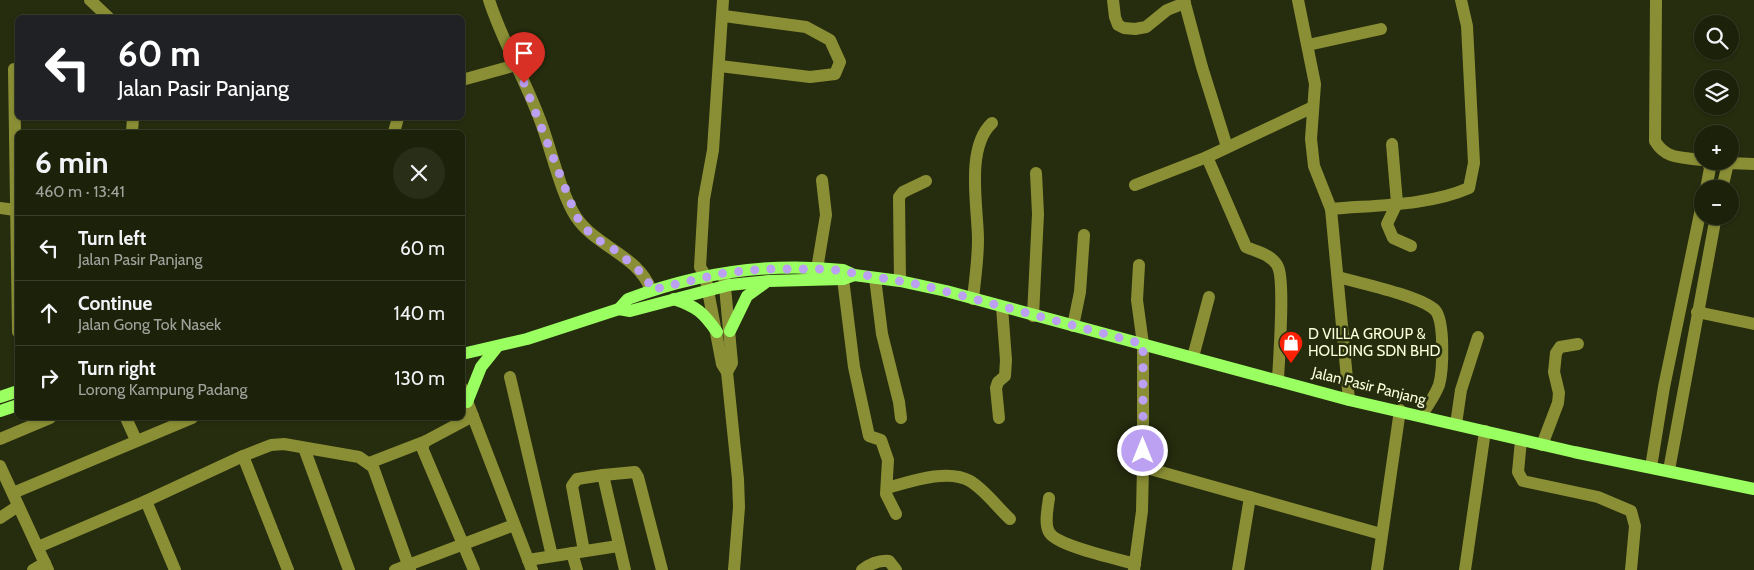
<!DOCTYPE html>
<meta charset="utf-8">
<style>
:root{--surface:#1c210a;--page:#292e18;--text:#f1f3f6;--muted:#a0a39c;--line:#3a3e2b}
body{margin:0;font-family:Cabin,sans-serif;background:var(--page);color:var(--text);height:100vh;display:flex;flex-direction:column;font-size:19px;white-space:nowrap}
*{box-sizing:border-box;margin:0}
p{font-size:16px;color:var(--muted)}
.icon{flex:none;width:28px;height:28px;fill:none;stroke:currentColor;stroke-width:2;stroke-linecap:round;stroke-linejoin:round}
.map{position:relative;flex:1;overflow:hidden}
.side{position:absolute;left:15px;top:130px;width:450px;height:290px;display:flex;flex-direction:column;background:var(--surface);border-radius:8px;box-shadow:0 1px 4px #0004,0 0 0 1px var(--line)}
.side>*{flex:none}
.banner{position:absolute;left:15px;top:15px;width:450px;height:105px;border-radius:8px;box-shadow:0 1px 4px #0004,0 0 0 1px var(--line);background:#202124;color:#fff;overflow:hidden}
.tools{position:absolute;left:1694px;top:15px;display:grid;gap:10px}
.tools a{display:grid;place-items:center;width:45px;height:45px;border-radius:50%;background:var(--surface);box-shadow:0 1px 4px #0004,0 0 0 1px var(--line);font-size:25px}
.pin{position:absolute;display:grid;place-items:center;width:42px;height:42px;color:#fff;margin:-51px -21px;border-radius:50% 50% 50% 0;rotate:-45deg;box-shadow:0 0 5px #0007}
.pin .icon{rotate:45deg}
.me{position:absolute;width:55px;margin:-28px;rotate:0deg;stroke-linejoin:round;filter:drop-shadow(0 0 4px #0008)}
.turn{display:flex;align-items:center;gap:18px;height:105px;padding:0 20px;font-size:22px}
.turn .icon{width:65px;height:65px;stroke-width:2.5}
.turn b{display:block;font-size:35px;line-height:42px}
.round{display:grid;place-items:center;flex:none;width:52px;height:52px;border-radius:26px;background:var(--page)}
.overview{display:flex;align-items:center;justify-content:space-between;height:85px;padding:0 20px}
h1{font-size:30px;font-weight:800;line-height:38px}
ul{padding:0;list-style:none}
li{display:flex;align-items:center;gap:15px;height:65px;padding:0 20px;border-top:1px solid var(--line)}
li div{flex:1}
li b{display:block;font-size:19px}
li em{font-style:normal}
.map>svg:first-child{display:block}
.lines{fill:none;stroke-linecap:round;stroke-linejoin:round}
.minor{stroke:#8a8f35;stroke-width:12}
.major{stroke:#9aff60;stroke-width:12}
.route{stroke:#bca0f2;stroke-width:9;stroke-dasharray:0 16.2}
.labels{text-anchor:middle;stroke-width:5;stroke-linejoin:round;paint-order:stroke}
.poi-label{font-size:15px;fill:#faffd9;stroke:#262c0e;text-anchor:start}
.street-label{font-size:15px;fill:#faffd9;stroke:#262c0e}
</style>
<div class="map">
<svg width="1754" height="570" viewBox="0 0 1754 570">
<rect width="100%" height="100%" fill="#262c0e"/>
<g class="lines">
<!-- minor -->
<g class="minor">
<path d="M90 0 109 18"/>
<path d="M489 0C502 41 525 79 540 120 551 148 560 192 576 217 596 247 638 255 651 290"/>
<path d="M723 0 713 150 704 199 700 267 705 275 722 364 727 372 738 479 739 507 734 570"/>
<path d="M1113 0 1115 17 1118 25 1124 28 1135 29 1146 27 1167 10 1185 3"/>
<path d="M1184 0 1202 67 1227 147"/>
<path d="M1298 0 1315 84 1311 139 1314 166 1331 209 1349 400"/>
<path d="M1656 0 1655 141C1666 160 1683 157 1702 160"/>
<path d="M1308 45 1381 29"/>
<path d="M720 66 810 77 835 74 840 62 830 40 806 27 724 16"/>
<path d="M14 69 18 332"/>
<path d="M462 80 516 65"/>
<path d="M132 132 133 118"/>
<path d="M394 132 398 118"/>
<path d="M1392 144 1397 203 1387 224 1393 238 1411 246"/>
<path d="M1207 157 1246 247C1257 252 1273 255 1278 267 1285 282 1279 358 1278 379"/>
<path d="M1135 185 1207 157 1313 107"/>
<path d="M1706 189 1710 168 1707 161"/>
<path d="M1722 189 1728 163 1754 164"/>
<path d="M0 208 15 210"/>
<path d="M1331 209C1375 205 1428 206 1469 188L1474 163 1467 26 1461 0"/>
<path d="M817 269 826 215 822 180"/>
<path d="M724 276 732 363 727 372"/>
<path d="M1338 277C1360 283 1420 296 1435 310 1445 321 1443 371 1439 385 1435 396 1427 406 1422 415"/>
<path d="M875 278 882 334 899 402 901 418"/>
<path d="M843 279 854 367 869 436 881 440 888 460 886 494 896 514"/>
<path d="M900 281 899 197 903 192 926 181"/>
<path d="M973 299C975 279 978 260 978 240 978 208 965 148 992 123"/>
<path d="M1697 312 1754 324"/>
<path d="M1033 316 1038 214 1036 173"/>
<path d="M1073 326 1080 292 1084 235"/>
<path d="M1193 357 1209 297"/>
<path d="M510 377 552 556"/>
<path d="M462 388 532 570"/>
<path d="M126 418 136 440"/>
<path d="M999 418 996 388 998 382 1005 376 1006 360 1002 307"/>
<path d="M1456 424 1461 390 1478 337"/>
<path d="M0 439 50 418"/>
<path d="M1521 440 1518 472 1523 481 1598 497 1631 511 1635 526 1631 570"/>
<path d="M426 441 423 444V450L474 570"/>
<path d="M1542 445 1558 403 1559 393 1554 372 1556 353 1560 347 1578 344"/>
<path d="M304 448 349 570"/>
<path d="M243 456 288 570"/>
<path d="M369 463 426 441 473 416"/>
<path d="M0 466 48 570"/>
<path d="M1143 467 1381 534"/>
<path d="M1651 467 1664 387 1702 204"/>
<path d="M1669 470 1716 216"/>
<path d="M603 475 635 472 638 477 662 570"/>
<path d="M887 488C909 482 948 468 970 481 985 490 997 507 1010 519"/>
<path d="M13 493 192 418"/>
<path d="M1049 498C1048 507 1044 523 1049 532 1056 546 1118 559 1135 564"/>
<path d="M146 501 175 570"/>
<path d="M0 518 18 506"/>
<path d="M38 547 146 501 243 456 271 445 284 444 359 457 373 467 410 570"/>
<path d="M584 551 572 486 577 479 603 475 625 570"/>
<path d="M572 553 577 570"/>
<path d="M528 560 618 546"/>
<path d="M33 570 45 563"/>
<path d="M395 570 514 525"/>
<path d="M862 570C870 564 879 560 889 561L896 570"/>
<path d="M1134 570 1142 511 1143 467V344L1137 300 1139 265"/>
<path d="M1238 570 1250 497"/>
<path d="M1377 570 1400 410"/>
<path d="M1465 570 1485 431"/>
</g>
<!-- major -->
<g class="major">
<path d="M674 299C697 307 703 312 717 332"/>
<path d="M619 309 628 299C697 273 770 262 843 270L854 275 900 281 946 291 1349 400 1574 452 1754 489"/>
<path d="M730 331 747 296 765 283"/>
<path d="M462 354 527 339 619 309 630 311 729 285 769 281 843 279 854 275"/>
<path d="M0 397 18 391"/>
<path d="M467 402 481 367 497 347"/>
<path d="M0 411 18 405"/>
</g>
</g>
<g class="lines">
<!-- route -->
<path class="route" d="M524 83 576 216 592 236 618 252 647 278 651 290 724 273 764 269H830L922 285 1143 344V451"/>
</g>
<!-- icons -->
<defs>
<symbol id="shop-pin" viewBox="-11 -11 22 30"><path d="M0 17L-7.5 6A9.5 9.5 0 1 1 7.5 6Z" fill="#ff2105" stroke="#262c0e"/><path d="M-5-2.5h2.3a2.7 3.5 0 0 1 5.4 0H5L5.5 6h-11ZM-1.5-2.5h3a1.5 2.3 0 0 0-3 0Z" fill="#fff"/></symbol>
</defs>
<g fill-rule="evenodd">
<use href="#shop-pin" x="1277" y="329" width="28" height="38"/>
</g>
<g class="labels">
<!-- poi labels -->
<g class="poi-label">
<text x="1308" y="339">D VILLA GROUP &amp;<tspan x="1308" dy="17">HOLDING SDN BHD</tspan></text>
</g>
<!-- street labels -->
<g class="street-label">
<text transform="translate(1369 386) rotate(14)" y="5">Jalan Pasir Panjang</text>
</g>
</g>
</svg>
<div class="tools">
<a><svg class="icon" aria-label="search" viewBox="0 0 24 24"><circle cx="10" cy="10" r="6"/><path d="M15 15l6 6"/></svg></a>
<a><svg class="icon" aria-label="layers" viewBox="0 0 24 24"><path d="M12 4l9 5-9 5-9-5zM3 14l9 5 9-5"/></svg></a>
<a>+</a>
<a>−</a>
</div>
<div class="pin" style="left:524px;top:83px;background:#d93025"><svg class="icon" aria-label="arrive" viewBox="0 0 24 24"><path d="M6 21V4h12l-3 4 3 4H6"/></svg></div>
<svg class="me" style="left:1143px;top:451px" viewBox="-20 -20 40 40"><circle r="17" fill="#bca0f2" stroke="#fff" stroke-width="3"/><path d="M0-11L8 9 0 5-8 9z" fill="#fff"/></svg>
<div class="banner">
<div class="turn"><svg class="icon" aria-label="left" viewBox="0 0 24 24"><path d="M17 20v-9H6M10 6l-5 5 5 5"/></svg><div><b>60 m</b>Jalan Pasir Panjang</div></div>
</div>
<section class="side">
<div class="overview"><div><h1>6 min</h1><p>460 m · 13:41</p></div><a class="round"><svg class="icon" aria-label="close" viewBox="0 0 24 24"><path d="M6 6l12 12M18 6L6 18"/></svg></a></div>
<ul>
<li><svg class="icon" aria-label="left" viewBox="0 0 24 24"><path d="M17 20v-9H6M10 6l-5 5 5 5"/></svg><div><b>Turn left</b><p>Jalan Pasir Panjang</p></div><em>60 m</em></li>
<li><svg class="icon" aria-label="ahead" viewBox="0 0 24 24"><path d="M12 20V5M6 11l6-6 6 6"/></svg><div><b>Continue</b><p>Jalan Gong Tok Nasek</p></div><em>140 m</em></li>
<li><svg class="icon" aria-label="right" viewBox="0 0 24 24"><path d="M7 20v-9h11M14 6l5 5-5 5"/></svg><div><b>Turn right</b><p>Lorong Kampung Padang</p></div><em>130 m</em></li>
</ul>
</section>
</div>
